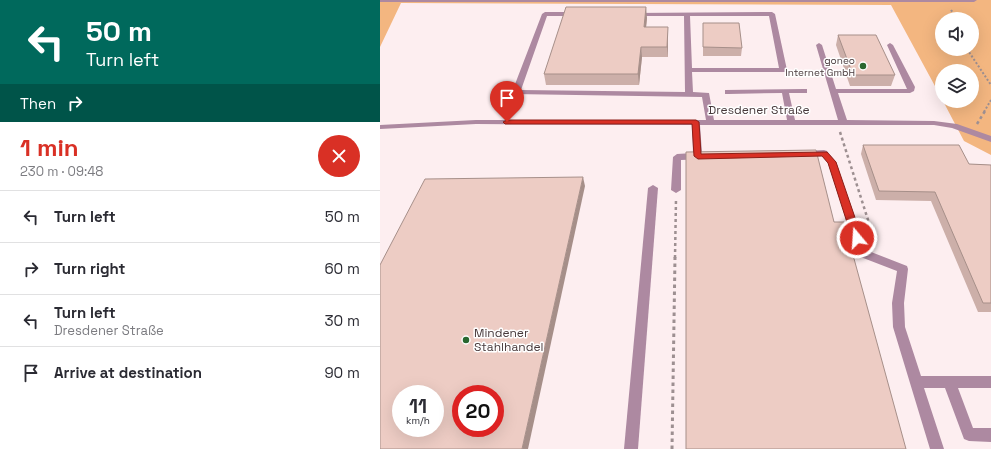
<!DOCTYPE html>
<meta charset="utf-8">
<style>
:root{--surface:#fff;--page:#f2f2f3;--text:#2b2b33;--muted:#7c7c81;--line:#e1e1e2;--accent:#d93025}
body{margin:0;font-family:"Space Grotesk",sans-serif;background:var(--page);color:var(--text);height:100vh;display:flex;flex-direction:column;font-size:15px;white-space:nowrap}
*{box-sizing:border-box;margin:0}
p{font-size:13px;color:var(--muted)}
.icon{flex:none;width:22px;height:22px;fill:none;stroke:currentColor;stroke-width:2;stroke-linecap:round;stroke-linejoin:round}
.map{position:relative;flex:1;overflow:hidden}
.drawer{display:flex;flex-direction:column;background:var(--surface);width:380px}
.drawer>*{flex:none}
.guide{background:#00695c;color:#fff;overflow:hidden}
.fabs{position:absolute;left:555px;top:12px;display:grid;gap:8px}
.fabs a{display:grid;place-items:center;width:44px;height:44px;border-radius:50%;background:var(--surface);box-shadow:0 4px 16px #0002;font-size:20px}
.speed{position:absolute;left:12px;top:385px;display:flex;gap:8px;font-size:20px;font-weight:700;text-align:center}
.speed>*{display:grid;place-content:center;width:52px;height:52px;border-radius:50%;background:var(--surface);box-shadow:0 4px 16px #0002;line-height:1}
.speed small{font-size:10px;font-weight:400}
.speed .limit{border:6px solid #d22;background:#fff;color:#111}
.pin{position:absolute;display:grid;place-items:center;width:34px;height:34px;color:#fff;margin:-41px -17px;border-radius:50% 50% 50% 0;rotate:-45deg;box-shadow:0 0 4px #0007}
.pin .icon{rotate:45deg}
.me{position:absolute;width:44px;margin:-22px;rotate:342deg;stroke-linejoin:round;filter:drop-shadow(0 0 3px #0008)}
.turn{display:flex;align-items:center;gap:14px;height:84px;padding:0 20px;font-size:18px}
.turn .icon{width:52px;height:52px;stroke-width:2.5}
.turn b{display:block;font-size:28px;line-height:34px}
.then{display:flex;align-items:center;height:38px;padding:0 20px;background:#0003;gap:8px;font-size:15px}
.round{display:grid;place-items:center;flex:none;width:42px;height:42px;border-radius:21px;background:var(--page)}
.headline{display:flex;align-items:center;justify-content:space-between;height:68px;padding:0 20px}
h1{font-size:24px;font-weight:800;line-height:30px;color:var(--accent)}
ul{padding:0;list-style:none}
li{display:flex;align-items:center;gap:12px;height:52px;padding:0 20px;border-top:1px solid var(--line)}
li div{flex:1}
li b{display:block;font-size:15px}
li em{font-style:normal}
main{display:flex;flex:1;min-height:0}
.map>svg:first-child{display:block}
.green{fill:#f3b680;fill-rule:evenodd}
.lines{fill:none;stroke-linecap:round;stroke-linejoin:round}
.path-far2{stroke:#9d8f91;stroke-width:2;stroke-dasharray:2 2;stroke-linecap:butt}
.path-far1{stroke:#9d8f91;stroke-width:2.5;stroke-dasharray:3 3;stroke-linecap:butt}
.path{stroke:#9d8f91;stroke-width:3;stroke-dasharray:3.5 3.5;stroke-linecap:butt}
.minor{fill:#ad89a1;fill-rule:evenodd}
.wall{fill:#ccafa9}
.shaded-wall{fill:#a68f89}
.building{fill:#edccc4;stroke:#a68f89;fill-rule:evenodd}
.route{fill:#d93025;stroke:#8d1f18}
.poi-dot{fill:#29672f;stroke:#fff;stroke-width:1.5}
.labels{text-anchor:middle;stroke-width:3;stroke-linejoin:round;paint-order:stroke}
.far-poi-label{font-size:10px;fill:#47393b;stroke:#fff;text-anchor:end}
.street-label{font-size:12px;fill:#47393b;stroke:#fff}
.poi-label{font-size:12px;fill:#47393b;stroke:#fff;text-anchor:start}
</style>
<main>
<section class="drawer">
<div class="guide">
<div class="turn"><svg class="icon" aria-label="left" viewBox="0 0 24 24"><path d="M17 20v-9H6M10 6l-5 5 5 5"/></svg><div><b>50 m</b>Turn left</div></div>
<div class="then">Then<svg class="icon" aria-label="right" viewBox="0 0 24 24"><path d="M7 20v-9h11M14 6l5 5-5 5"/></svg></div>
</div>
<div class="headline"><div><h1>1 min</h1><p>230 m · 09:48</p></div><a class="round" style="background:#d93025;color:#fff"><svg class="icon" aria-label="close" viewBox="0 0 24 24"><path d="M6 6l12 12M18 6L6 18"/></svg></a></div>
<ul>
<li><svg class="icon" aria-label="left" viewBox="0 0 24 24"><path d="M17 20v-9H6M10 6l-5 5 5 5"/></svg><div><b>Turn left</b></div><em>50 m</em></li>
<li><svg class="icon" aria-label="right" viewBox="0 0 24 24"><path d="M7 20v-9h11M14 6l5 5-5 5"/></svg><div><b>Turn right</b></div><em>60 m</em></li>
<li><svg class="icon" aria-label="left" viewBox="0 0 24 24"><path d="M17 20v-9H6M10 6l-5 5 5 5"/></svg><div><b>Turn left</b><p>Dresdener Straße</p></div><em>30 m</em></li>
<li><svg class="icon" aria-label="arrive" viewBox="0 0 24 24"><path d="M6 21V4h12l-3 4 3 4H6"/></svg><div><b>Arrive at destination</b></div><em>90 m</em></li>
</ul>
</section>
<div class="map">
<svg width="611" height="449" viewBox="0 0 611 449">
<rect width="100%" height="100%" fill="#fdeef0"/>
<!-- green -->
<path class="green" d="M0 0H611V155L584 141 563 101H592V71H562V99L511 5 21 3 0 47ZM562 19H592V49H562Z"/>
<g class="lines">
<!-- path-far2 -->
<g class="path-far2">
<path d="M571 10 578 19"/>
<path d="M587 49 611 85"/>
<path d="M604 112 611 100"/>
</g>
<!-- path-far1 -->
<g class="path-far1">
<path d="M597 124 605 111"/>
<path d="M460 132 496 245"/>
<path d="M295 258 296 199"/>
</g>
<!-- path -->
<path class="path" d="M292 449 295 257"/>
<!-- minor -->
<g class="minor">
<path d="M0 0H597L594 2H0Z"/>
<path d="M165 12H198L201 14 198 16H167L141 90 305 92 304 16H254L251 14 252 13 392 12 395 14 407 70 406 72H312L313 92 329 93 334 120H407L402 93 348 94H345V90L424 89H427V93H409L415 120H458L436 45 439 43 442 45 456 89H527L507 45 510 43 513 45 535 87 534 91 530 93H458L467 120 554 121 577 124 611 136V142L572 128 554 125H320L322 153 329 154 330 156 326 159 301 160V190L296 193 291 190 293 157 297 154 313 153 312 125 96 124 0 129V125L96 120H326L322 97 133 94 132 92 162 14ZM310 16H389L399 68H312Z"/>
<path d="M444 150 447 151 456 162 486 250 527 266 528 269 524 303 525 327 541 376H611V388H578L593 428H611V442L589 441 584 439 565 388H544L564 449H550L513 327 512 303 517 271 478 256 448 163 442 156 424 157 420 154 424 151Z"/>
<path d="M273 185 278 188 258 449H244L268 188Z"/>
</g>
</g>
<!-- wall -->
<g class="wall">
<path d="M267 18 266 27 288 37V57H262L259 85H166L164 74Z"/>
<path d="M323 23 362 48 361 56H323Z"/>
<path d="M458 35 515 75 511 86H470L456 45Z"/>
<path d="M483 145 589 164 611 165V312H598L551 201 496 200 481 154Z"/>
</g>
<!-- shaded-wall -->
<g class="shaded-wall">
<path d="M266 7 267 18 265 37 264 27Z"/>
<path d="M288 27V57L287 47Z"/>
<path d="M261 47 262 57 259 85 258 74Z"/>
<path d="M203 177 205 186 148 449H142Z"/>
</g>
<!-- building -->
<g class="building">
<path d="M186 7H266L264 27H288L287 47H261L258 74H164Z"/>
<path d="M323 23H359L362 48 323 47Z"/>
<path d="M458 35H496L515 75H473Z"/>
<path d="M483 145H579L589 164 611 165V303H603L555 192 499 191Z"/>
<path d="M436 150 454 222H464L526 449H306V152Z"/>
<path d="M203 177 142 449H0V265L45 179ZM21 394H55V428H21ZM81 394H115V428H81Z"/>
</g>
<!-- route -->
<path class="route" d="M127 120H316L319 122 321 154 447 152 456 162 482 238 477 241 472 238 448 163 442 156 318 159 314 156 312 124H125L123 122Z"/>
<!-- markers -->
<g class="poi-dot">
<circle cx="483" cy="66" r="4"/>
<circle cx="86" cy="340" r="4"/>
</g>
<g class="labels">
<!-- far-poi labels -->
<g class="far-poi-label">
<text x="475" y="64">goneo<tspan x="475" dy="12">Internet GmbH</tspan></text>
</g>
<!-- street labels -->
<g class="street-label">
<text x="379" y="114">Dresdener Straße</text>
</g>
<!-- poi labels -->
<g class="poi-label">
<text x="94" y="337">Mindener<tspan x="94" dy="14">Stahlhandel</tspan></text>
</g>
</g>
</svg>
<div class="fabs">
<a><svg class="icon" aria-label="sound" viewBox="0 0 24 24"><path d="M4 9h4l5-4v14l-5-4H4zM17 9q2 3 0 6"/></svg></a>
<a><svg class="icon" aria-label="layers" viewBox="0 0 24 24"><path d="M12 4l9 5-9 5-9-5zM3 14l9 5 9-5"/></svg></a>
</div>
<div class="speed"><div>11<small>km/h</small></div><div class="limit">20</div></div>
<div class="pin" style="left:127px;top:122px;background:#d93025"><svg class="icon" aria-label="arrive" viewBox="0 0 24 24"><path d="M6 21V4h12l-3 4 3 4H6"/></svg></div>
<svg class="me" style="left:477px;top:238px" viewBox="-20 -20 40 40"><circle r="17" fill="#d93025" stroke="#fff" stroke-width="3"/><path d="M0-11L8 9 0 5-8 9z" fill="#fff"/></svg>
</div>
</main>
